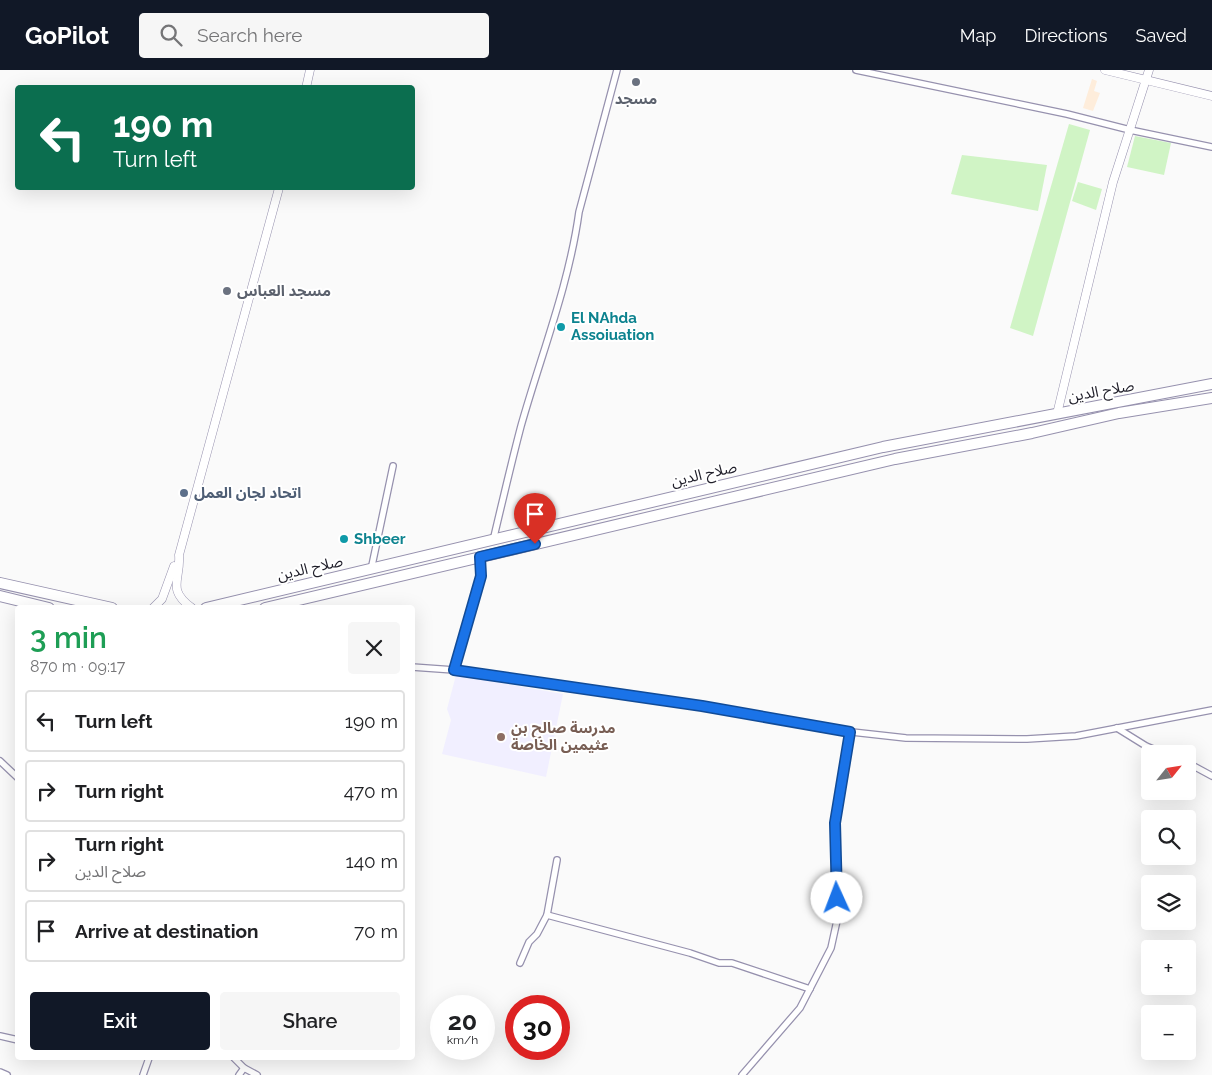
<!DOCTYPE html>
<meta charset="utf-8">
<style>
:root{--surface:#fff;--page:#f6f6f6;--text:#202124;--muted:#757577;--line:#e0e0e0;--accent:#111827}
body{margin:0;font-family:Raleway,"Noto Sans Arabic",sans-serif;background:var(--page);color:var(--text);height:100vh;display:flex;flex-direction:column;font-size:19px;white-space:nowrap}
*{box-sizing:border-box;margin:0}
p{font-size:16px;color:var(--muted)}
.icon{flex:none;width:28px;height:28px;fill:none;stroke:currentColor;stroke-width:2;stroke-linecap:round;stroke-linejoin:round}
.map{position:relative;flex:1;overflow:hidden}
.details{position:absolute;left:15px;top:535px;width:400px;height:455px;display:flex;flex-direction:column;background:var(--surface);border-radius:5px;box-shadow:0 5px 20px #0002}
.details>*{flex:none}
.banner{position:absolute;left:15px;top:15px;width:400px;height:105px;border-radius:5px;box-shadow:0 5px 20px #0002;background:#0b6e4f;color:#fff;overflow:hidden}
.needle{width:32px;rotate:60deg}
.buttons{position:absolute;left:1141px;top:675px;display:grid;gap:10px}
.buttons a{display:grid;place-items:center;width:55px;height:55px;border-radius:5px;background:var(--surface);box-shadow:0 5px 20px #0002;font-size:25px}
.speed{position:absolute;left:430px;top:925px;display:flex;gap:10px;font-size:25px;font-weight:700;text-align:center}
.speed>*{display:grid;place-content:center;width:65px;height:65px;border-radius:50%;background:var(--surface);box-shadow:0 5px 20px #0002;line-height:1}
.speed small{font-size:12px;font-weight:400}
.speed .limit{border:8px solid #d22;background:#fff;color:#111}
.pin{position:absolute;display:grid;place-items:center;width:42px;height:42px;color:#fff;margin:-51px -21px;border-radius:50% 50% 50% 0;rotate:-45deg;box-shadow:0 0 5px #0007}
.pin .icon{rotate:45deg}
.me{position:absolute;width:55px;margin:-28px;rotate:358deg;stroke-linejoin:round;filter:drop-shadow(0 0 4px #0008)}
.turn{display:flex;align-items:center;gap:18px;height:105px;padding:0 15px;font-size:22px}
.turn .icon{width:65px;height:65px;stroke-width:2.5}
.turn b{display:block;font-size:35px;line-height:42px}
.round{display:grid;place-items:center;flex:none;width:52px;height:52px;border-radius:5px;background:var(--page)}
.overview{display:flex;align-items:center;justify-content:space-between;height:85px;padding:0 15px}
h1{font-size:30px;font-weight:600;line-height:38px;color:#1e9e55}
.button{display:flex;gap:10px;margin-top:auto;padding:10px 15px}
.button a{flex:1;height:58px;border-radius:5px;background:var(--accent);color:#fff;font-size:20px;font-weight:600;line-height:58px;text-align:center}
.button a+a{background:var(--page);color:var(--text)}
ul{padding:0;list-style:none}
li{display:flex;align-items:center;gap:15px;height:62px;margin:0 10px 8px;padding:0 5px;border:2px solid var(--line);border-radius:5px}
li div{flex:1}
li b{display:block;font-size:19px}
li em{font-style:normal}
header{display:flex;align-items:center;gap:30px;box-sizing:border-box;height:70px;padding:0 25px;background:var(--accent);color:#fff}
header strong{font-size:24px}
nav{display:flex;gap:28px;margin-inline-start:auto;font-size:18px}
.search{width:350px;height:45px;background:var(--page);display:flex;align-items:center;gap:12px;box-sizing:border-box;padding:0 18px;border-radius:5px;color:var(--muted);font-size:19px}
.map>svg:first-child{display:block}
.industrial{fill:#feeddb}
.built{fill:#f1efff}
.green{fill:#d0f4c5}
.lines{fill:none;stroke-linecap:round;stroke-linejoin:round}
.street-casing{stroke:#9691ae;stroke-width:8}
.secondary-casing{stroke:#9691ae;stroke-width:9}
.highway-casing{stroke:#9691ae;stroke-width:12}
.street{stroke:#fff;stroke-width:5.5}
.secondary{stroke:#fff;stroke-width:8}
.highway{stroke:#fff;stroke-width:10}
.route-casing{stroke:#114b97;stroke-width:12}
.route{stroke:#1a73e8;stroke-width:9}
.worship-dot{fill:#6b7280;stroke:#fff;stroke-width:2}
.culture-dot{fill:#0f9aa8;stroke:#fff;stroke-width:2}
.service-dot{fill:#5c6f8a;stroke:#fff;stroke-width:2}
.education-dot{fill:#8d6e63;stroke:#fff;stroke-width:2}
.labels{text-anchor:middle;stroke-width:4;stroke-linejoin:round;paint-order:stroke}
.worship-label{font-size:15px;font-weight:bold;fill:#5b616d;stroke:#fff}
.culture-label{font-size:15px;font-weight:bold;fill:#0d838f;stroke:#fff;text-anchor:start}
.street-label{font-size:15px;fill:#201f2a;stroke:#fff}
.service-label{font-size:15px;font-weight:bold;fill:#4e5e75;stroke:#fff;text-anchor:start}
.education-label{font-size:15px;font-weight:bold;fill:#785e54;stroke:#fff;text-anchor:start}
</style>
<header>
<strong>GoPilot</strong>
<div class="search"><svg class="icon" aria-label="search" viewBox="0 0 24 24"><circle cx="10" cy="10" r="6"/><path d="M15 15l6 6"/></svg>Search here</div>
<nav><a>Map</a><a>Directions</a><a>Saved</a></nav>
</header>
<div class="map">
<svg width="1212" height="1005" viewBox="0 0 1212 1005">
<rect width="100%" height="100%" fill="#fafafa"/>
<!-- industrial -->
<path class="industrial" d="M1092 9 1097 11 1094 21 1100 23 1093 41 1083 38Z"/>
<!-- built -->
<path class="built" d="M456 605 563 624 546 707 442 684 451 650 447 639Z"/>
<!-- green -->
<g class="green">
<path d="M1069 54 1090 60 1033 266 1010 258Z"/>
<path d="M1135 66 1171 73 1164 105 1127 97Z"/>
<path d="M962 85 1047 95 1038 141 951 124Z"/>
<path d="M1078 112 1102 119 1096 140 1072 131Z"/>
</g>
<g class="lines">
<defs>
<g id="street">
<path d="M856 0 1067 44 1130 60 1212 77"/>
<path d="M493 471C502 433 511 394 521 356 541 285 569 215 579 142L617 0"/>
<path d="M371 500 393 396"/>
<path d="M412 597 454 600 702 636 825 659 906 668 1027 669 1076 666 1212 640"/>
<path d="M454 600 481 506 480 487"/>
<path d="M1117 658 1146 676 1165 684"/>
<path d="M0 691 18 708"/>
<path d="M1188 693 1212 706"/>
<path d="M547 845 690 883 719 893H732L810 919"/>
<path d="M520 893 529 872 537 864 547 845 557 790"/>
<path d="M0 966 18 970"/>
<path d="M234 988 244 998 257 1005"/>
<path d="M0 1002 7 1005"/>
<path d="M143 1005 149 988"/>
<path d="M239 1005 244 998"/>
<path d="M742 1005 800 938 831 878 838 846 835 753 850 662"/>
</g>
<g id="secondary">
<path d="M1105 0 1212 26"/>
<path d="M306 18 310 0"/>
<path d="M1057 344 1113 112 1149 0"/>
<path d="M153 538 162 529 174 496"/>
<path d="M192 538C166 519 181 510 179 485L279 118"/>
</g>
<g id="highway">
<path d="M0 513 112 538"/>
<path d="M0 526 49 538"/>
<path d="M206 538 883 377 1212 314"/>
<path d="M265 538 895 389 1032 363 1119 343 1212 328"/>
</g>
</defs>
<!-- street casing -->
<use href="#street" class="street-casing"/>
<!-- secondary casing -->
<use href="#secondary" class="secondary-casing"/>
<!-- highway casing -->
<use href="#highway" class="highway-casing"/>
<!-- street -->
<use href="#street" class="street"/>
<!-- secondary -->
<use href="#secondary" class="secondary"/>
<!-- highway -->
<use href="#highway" class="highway"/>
</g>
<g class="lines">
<defs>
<path id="route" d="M535 474 480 487 481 506 454 600 702 636 850 662 835 753 837 828"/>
</defs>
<!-- route casing -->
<use href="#route" class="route-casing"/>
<!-- route -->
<use href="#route" class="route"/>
</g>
<!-- markers -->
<g class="worship-dot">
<circle cx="636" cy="12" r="5"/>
<circle cx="227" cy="221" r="5"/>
</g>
<g class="culture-dot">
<circle cx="561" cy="257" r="5"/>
<circle cx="344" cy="469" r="5"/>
</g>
<circle class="service-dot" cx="184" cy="423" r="5"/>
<circle class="education-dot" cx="501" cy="667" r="5"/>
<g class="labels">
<!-- worship labels -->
<g class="worship-label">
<text x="636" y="34">مسجد</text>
<text x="237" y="226" text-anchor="start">مسجد العباس</text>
</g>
<!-- culture labels -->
<g class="culture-label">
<text x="571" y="253">El NAhda<tspan x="571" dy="17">Assoiuation</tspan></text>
<text x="354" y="474">Shbeer</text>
</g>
<!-- street labels -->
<g class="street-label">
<text transform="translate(1101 321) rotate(-10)" y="5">صلاح الدين</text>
<text transform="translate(704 404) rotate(-13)" y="5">صلاح الدين</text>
<text transform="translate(310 498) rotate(-13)" y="5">صلاح الدين</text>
</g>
<!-- service labels -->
<g class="service-label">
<text x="194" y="428">اتحاد لجان العمل</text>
</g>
<!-- education labels -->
<g class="education-label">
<text x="511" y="663">مدرسة صالح بن<tspan x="511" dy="17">عثيمين الخاصة</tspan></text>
</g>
</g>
</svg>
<div class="buttons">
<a><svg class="needle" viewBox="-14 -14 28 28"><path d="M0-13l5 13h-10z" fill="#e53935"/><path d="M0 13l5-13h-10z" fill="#757577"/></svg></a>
<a><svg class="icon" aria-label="search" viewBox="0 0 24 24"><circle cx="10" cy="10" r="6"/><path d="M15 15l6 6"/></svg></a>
<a><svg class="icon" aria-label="layers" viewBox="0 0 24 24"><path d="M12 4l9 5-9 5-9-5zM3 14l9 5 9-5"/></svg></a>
<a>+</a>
<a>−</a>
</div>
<div class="speed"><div>20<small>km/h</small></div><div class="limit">30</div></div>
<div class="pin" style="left:535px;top:474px;background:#d93025"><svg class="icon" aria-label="arrive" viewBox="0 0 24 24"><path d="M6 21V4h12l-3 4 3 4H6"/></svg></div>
<svg class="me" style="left:837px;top:828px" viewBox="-20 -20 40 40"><circle r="19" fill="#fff"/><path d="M0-13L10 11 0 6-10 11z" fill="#1a73e8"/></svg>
<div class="banner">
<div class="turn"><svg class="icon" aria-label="left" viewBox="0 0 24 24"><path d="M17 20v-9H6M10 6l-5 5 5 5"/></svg><div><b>190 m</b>Turn left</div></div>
</div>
<section class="details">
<div class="overview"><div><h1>3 min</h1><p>870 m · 09:17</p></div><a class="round"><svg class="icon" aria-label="close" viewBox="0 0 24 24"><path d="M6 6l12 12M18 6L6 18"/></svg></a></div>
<ul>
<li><svg class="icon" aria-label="left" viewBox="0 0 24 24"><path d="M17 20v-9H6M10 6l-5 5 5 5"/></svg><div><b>Turn left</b></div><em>190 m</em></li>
<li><svg class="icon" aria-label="right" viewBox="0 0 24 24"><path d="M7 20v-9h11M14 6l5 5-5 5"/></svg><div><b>Turn right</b></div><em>470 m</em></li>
<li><svg class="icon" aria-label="right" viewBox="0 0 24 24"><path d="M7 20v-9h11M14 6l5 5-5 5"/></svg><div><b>Turn right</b><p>صلاح الدين</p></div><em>140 m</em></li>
<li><svg class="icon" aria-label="arrive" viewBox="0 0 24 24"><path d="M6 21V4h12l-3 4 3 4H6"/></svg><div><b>Arrive at destination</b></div><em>70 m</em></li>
</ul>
<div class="button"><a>Exit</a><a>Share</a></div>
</section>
</div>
